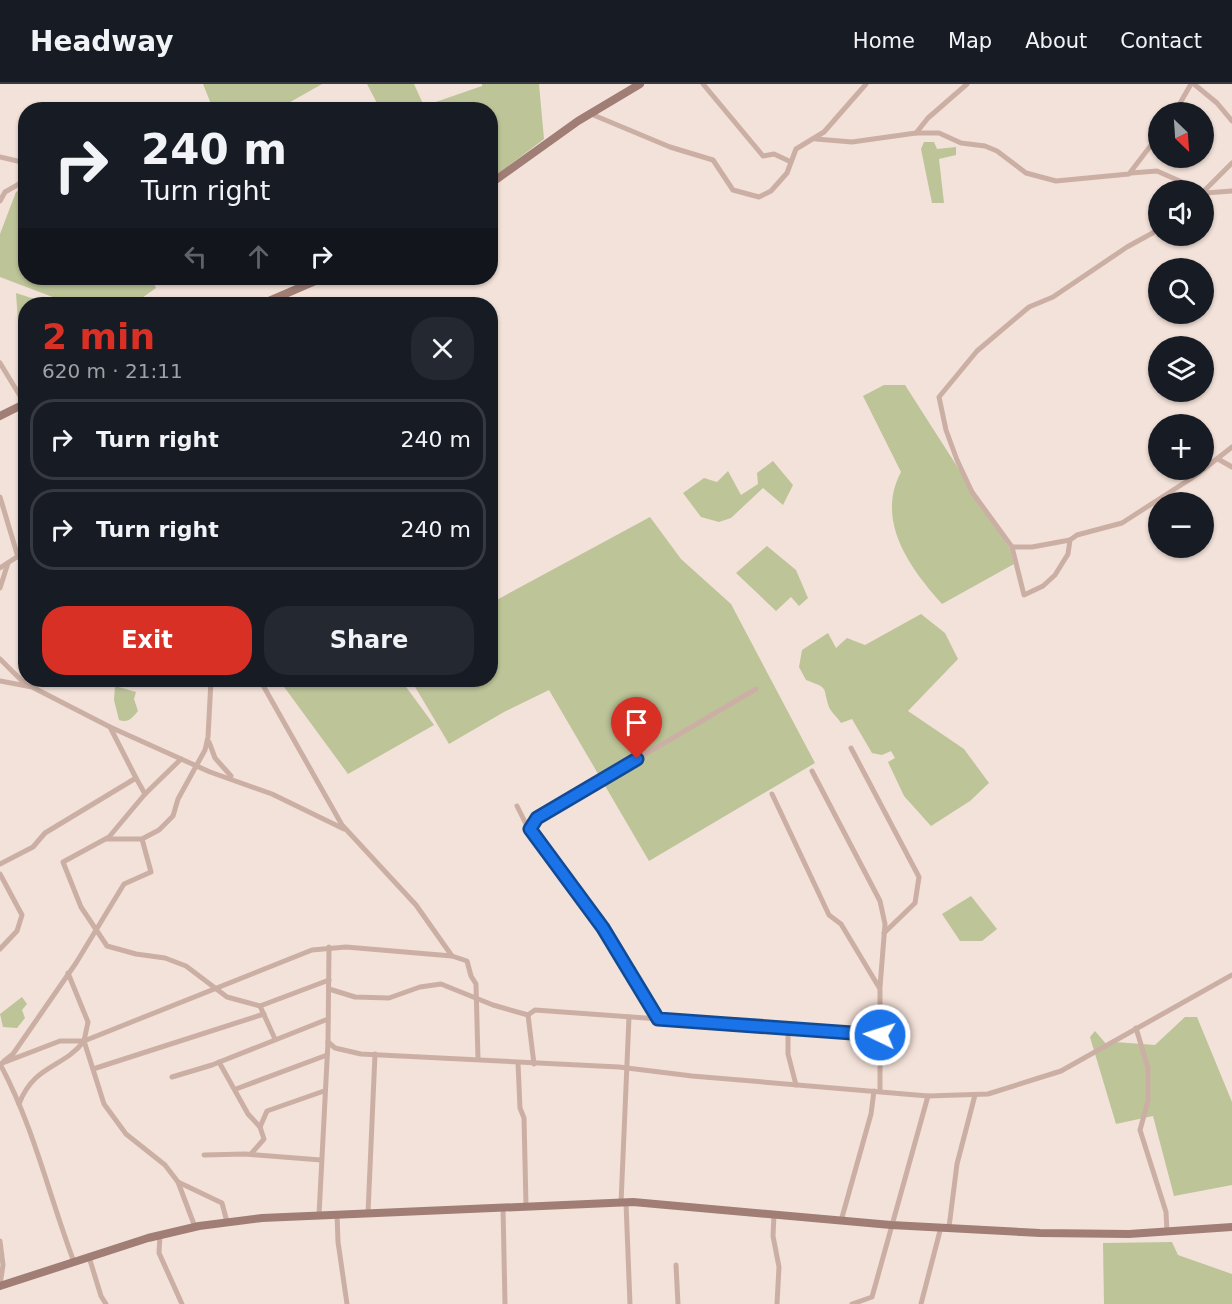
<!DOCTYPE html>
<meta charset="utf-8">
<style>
:root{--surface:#171b24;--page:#242831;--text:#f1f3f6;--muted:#9ea1a6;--line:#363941;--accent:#d93025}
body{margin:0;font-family:"DejaVu Sans",sans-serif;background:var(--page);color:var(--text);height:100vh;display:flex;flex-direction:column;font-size:22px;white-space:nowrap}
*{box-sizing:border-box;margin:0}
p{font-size:20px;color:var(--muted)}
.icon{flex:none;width:33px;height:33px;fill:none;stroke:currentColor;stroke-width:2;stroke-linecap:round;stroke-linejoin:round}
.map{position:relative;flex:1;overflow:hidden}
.panel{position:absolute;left:18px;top:213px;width:480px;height:390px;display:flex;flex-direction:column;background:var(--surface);border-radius:24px;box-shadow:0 2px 4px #0004}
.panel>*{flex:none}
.guide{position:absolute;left:18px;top:18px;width:480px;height:183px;border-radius:24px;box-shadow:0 2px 4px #0004;background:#171b24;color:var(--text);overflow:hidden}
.needle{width:39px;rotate:155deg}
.buttons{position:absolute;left:1148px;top:18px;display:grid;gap:12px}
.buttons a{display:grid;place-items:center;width:66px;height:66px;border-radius:50%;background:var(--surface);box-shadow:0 2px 4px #0004;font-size:30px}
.pin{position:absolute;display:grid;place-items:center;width:51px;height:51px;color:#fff;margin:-62px -26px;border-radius:50% 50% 50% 0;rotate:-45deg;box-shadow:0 0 6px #0007}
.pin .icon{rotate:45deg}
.me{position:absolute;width:66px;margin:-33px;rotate:274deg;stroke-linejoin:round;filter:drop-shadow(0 0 4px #0008)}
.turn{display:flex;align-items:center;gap:21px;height:126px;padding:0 24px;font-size:27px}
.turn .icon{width:78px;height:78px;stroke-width:2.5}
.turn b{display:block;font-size:42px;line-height:51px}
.lanes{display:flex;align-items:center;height:57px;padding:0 24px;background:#0003;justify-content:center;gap:30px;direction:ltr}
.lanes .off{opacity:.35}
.round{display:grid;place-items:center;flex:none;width:63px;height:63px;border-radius:24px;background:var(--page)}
.headline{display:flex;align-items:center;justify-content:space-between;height:102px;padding:0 24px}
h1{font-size:36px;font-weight:800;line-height:45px;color:var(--accent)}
.action{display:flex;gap:12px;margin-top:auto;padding:12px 24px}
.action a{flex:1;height:69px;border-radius:24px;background:var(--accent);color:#fff;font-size:24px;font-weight:800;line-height:69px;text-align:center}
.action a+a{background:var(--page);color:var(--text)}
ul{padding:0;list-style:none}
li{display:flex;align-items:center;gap:18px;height:81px;margin:0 12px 9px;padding:0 12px;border:3px solid var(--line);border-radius:24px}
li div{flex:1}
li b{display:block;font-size:22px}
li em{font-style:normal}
header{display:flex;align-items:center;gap:36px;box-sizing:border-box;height:84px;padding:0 30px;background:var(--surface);border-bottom:2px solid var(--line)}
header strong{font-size:28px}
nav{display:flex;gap:33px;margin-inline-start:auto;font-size:21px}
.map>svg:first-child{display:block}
.green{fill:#bdc498}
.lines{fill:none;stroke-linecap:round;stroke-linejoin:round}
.street{stroke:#ccafa4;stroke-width:5}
.secondary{stroke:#a07d75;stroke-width:8}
.route-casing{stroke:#114b97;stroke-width:15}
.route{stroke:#1a73e8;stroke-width:10}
</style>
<header>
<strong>Headway</strong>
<nav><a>Home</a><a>Map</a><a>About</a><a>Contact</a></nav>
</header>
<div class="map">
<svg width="1232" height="1220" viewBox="0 0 1232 1220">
<rect width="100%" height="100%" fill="#f3e2d9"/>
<!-- green -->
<g class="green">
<path d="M203 0H322L278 25H213Z"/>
<path d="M367 0H414L424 22 482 2V0H539L544 55 491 95 490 26 380 25Z"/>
<path d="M924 58H934L937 65 956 63V71L939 75 944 119H932L921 65Z"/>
<path d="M25 103 26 194H151L156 204 139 216 142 220H71L0 193V150L16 108Z"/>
<path d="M16 209 50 220H26L25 278 20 266Z"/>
<path d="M884 301H905L1010 465 1014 480 942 520C910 484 875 437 901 388L863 312Z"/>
<path d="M773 377 793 401 783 421 763 404 731 434 719 438 701 433 683 409 704 394 717 398 728 387 741 411 758 400 757 389Z"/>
<path d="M650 433 681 475 731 520 815 679 649 777 549 606 504 628 449 660 411 596H490L491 519Z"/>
<path d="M767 462 796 486 808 514 799 522 791 513 776 527 736 489Z"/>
<path d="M921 530 945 549 958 575 908 627 964 665 989 699 970 717 931 742 904 712 888 678 895 674 891 667 882 671 872 669 852 635 841 639C838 634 831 628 829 623 822 602 830 605 806 596L799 583 802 566 828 549 836 564 847 554 865 561Z"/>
<path d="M279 596H401L434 641 348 690Z"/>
<path d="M115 602 136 608 134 615 138 627C132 634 129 639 119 636L114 616Z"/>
<path d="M971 812 997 845 982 857H960L942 830Z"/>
<path d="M22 913 27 920 22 926 25 934 17 944 3 943 0 930Z"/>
<path d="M1185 933H1197L1232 1018V1101L1174 1112 1153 1032 1116 1040 1090 953 1095 947 1107 961 1115 958 1155 961Z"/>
<path d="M1172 1158 1178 1171 1232 1190V1220H1104L1103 1159Z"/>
</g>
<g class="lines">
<!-- street -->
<g class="street">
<path d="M703 0 763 72 774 70 789 77"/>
<path d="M1194 0 1217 19 1232 37"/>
<path d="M1175 28 1191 0"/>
<path d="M591 30 670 63 713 76 733 106 759 113 771 107 787 89 796 65 824 48 866 0"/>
<path d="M916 49H939L961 59 985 62 997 67 1026 89 1056 97 1129 90 1158 52"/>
<path d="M816 55 852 58 916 49 928 34 967 0"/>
<path d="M0 73 26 79"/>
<path d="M1131 89 1157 87 1200 106"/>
<path d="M1203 108 1232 79"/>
<path d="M1205 109 1232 107"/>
<path d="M0 117 5 108 26 96"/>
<path d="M1158 146 1127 163 1053 213 1029 223 977 267 939 313 946 346 957 376 972 408 1012 463 1024 511 1043 502 1055 491 1068 470 1070 456 1077 451 1122 439 1195 392 1232 363"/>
<path d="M0 279 25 320"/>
<path d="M1218 375 1232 383"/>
<path d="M0 413 18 473"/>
<path d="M1012 463H1032L1070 456"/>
<path d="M0 484 26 467"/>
<path d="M0 504 8 479"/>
<path d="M0 575 26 601"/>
<path d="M260 596 342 741 416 821 452 872 467 877 471 892 476 900 478 975"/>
<path d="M0 597 32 603 110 643 210 688 272 710 344 745"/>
<path d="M209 658 215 674 231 692"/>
<path d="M851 664 919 793 915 819 884 849"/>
<path d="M181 675 145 710 109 753 63 778 81 823 107 862 136 870 165 874 186 882 227 913 260 922 275 955"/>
<path d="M812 687 880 817 885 840 880 903"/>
<path d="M136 694 145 710"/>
<path d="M772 710 829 831 841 840 880 905V1007"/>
<path d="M517 722 526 740 602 844 658 935"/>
<path d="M530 745 537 734 756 605"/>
<path d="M107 755H142"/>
<path d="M0 780 33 763 45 749 136 694 110 643"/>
<path d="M0 790 22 831 17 847 0 865"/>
<path d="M68 889 88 938 84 957 104 1020 126 1050 165 1081 178 1098 222 1119 227 1138"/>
<path d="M329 905 355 913 389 914 420 903 441 900 493 921 528 931 534 980"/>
<path d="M260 922 329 896"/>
<path d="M528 931 535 926 880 951"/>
<path d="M1136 944 1148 984V1017L1140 1046 1166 1128 1167 1148"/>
<path d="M788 945V970L796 1001"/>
<path d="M328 958 335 964 361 970 619 983 692 992 928 1012 988 1010 1061 987 1232 891"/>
<path d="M4 977 13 970 76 879 124 800 151 788 142 755 159 746 173 732 178 715 205 666 208 653 211 596"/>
<path d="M219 978 248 1030 260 1043"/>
<path d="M518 979 520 1024 524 1034 526 1122"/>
<path d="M0 980 60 957H84L312 866 346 863 452 872"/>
<path d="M0 980C34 1043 49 1112 74 1178"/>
<path d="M93 985 264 930"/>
<path d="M172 993 212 981 328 935"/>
<path d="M236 1005 327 971"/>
<path d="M19 1020C34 980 64 984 84 957"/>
<path d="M251 1070 264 1055 260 1043 267 1027 324 1007"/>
<path d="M204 1071 245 1070 321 1076"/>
<path d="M178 1098 195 1143"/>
<path d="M621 1119 629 933"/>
<path d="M626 1119 630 1220"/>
<path d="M503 1123 505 1220"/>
<path d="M368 1129 375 970"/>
<path d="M337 1130 338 1158 347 1220"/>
<path d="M319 1131 328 958 329 863"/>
<path d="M774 1131 773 1152 779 1183 777 1220"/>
<path d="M841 1137 871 1030 874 1007"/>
<path d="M949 1143 957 1080 975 1011"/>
<path d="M160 1151 159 1169 182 1220"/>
<path d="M0 1157 3 1181 0 1201"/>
<path d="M89 1173 101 1212 106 1220"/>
<path d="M676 1181 678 1220"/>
<path d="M852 1220 872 1213 928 1012"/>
<path d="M921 1220 941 1143"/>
</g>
<!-- secondary -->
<g class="secondary">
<path d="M490 100 578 37 640 0"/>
<path d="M262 220 322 194"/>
<path d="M0 332 26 319"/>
<path d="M0 1202 148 1154 199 1142 262 1134 633 1118 891 1141 1040 1149 1129 1150 1232 1143"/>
</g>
</g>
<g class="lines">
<defs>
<path id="route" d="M637 675 537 734 530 745 603 844 658 935 880 951"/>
</defs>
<!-- route casing -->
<use href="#route" class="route-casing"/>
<!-- route -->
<use href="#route" class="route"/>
</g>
</svg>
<div class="buttons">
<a><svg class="needle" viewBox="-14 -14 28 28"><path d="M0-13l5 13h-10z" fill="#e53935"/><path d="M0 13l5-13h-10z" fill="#9ea1a6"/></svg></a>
<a><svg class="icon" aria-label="sound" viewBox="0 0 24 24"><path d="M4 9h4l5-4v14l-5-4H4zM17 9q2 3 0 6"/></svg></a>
<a><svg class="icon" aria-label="search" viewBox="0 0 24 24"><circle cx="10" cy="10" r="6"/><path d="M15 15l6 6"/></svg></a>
<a><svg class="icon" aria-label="layers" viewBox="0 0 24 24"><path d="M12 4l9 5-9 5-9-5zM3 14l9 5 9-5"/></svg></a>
<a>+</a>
<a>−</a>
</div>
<div class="pin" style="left:637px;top:675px;background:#d93025"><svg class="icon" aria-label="arrive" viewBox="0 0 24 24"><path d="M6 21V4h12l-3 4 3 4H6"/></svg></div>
<svg class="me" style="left:880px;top:951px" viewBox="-20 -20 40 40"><circle r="17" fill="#1a73e8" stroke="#fff" stroke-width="3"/><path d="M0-11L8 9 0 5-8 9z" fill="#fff"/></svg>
<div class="guide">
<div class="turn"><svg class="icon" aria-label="right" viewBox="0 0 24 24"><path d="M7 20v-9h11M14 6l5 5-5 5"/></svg><div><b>240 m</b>Turn right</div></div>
<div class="lanes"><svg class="icon off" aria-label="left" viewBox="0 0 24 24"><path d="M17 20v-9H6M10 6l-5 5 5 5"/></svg><svg class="icon off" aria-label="ahead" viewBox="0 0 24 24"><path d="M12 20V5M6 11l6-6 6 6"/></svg><svg class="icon" aria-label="right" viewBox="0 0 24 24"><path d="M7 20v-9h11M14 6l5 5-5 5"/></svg></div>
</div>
<section class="panel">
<div class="headline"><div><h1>2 min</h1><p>620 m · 21:11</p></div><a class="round"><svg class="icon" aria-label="close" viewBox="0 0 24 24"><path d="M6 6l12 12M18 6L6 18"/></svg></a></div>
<ul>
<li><svg class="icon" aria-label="right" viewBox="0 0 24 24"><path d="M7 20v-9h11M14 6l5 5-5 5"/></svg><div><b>Turn right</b></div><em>240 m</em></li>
<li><svg class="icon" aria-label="right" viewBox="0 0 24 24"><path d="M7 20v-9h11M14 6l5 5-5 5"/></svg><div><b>Turn right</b></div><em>240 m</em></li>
</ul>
<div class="action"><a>Exit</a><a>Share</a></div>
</section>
</div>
